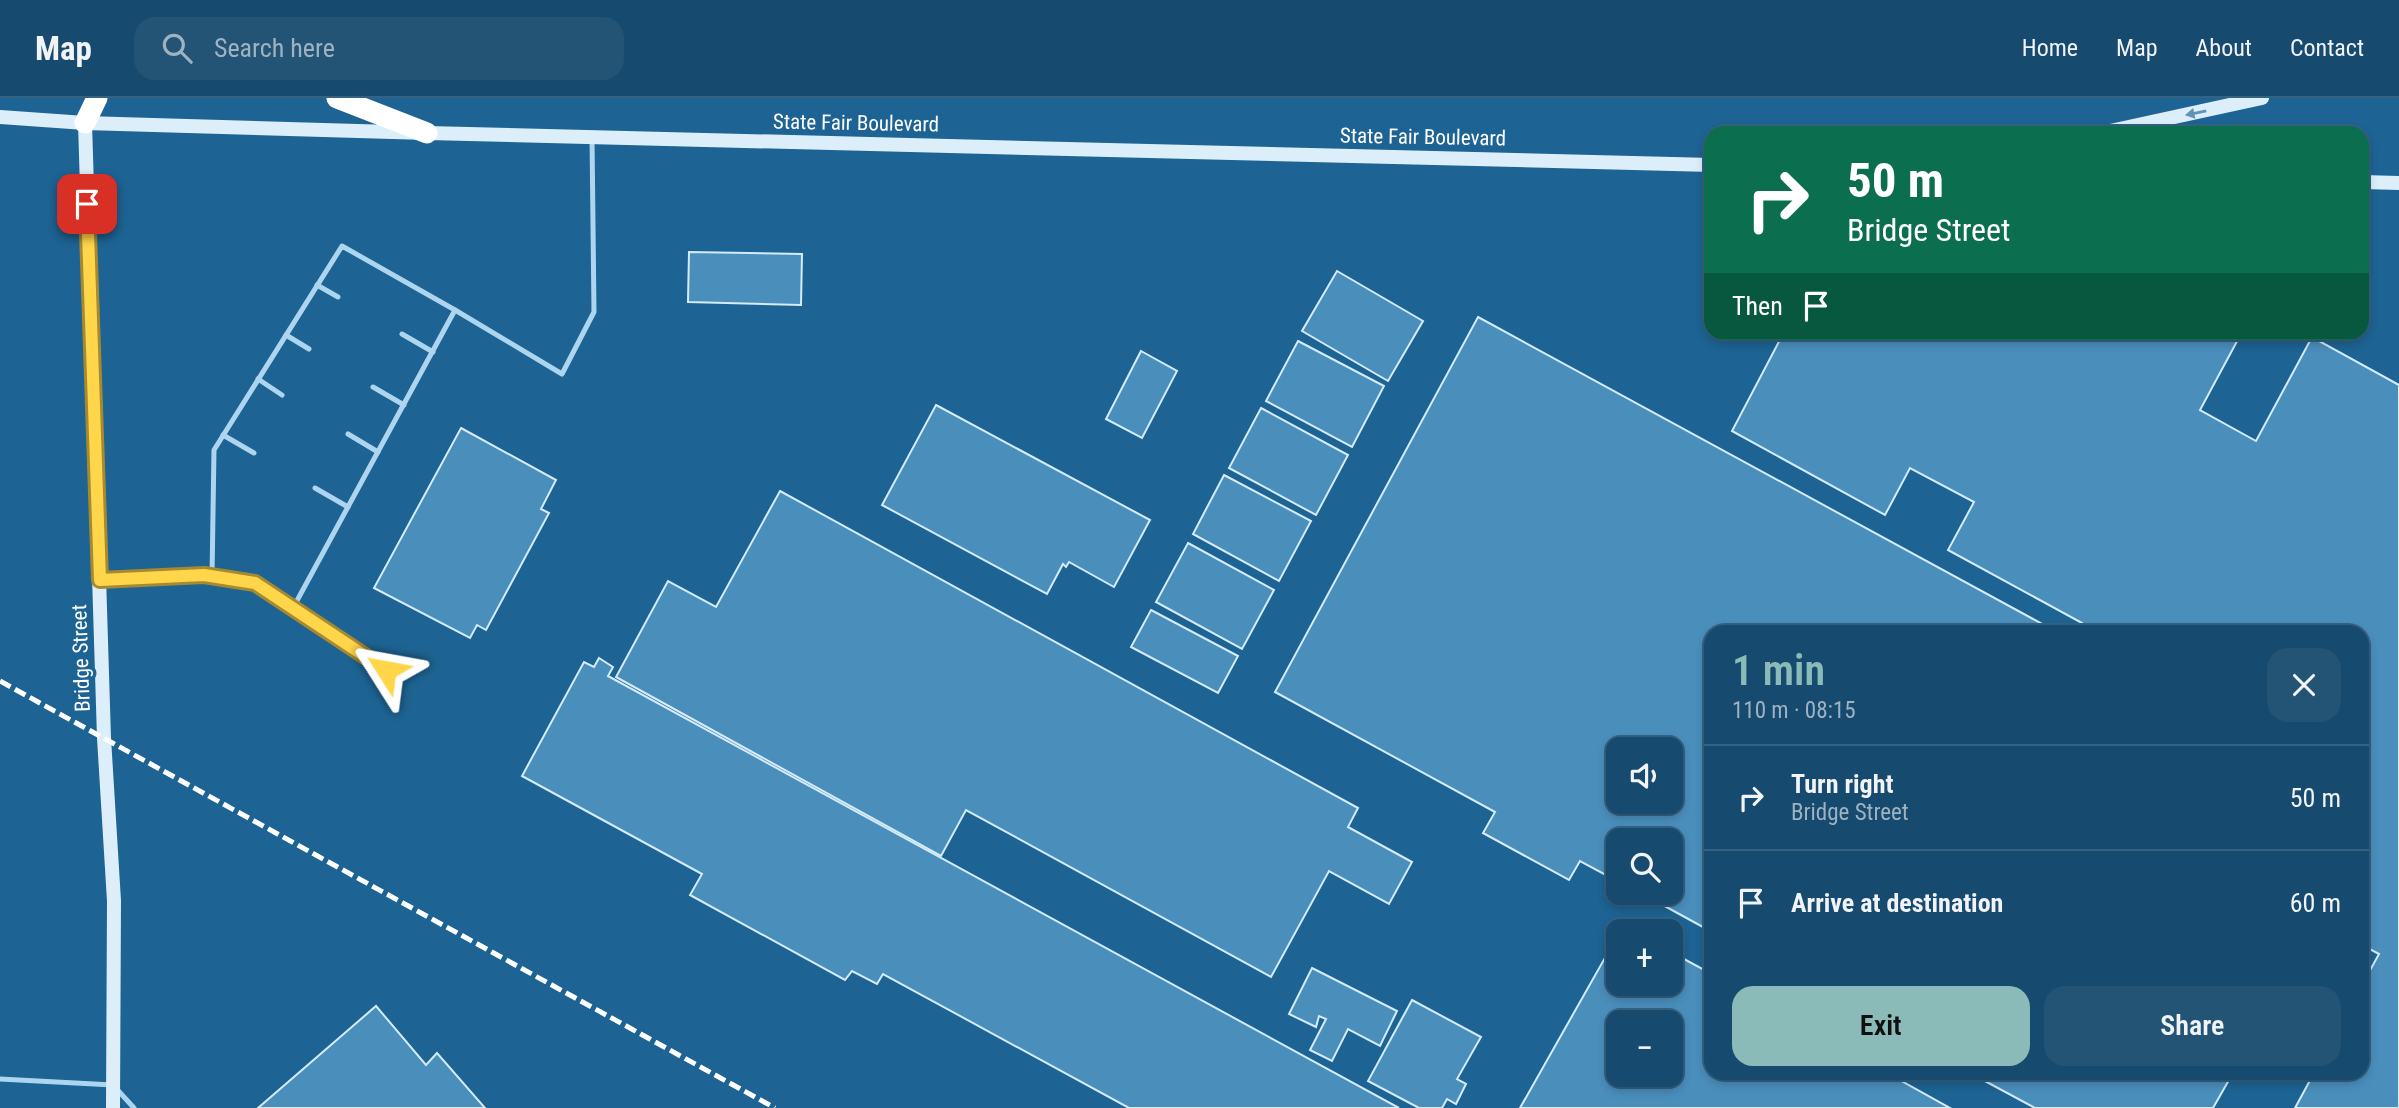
<!DOCTYPE html>
<meta charset="utf-8">
<style>
:root{--surface:#164a6e;--page:#235476;--text:#f1f3f6;--muted:#9eb3c2;--line:#356281;--accent:#8bbbb9}
body{margin:0;font-family:"Roboto Condensed",sans-serif;background:var(--page);color:var(--text);height:100vh;display:flex;flex-direction:column;font-size:26px;white-space:nowrap}
*{box-sizing:border-box;margin:0}
p{font-size:23px;color:var(--muted)}
.icon{flex:none;width:38px;height:38px;fill:none;stroke:currentColor;stroke-width:2;stroke-linecap:round;stroke-linejoin:round}
.map{position:relative;flex:1;overflow:hidden}
.details{position:absolute;left:1704px;top:527px;width:665px;height:455px;display:flex;flex-direction:column;background:var(--surface);border-radius:21px;box-shadow:0 4px 10px #0003,0 0 0 2px var(--line)}
.details>*{flex:none}
.hud{position:absolute;left:1704px;top:28px;width:665px;height:214px;border-radius:21px;box-shadow:0 4px 10px #0003,0 0 0 2px var(--line);background:#0b6e4f;color:#fff;overflow:hidden}
.tools{position:absolute;left:1606px;top:639px;display:grid;gap:14px}
.tools a{display:grid;place-items:center;width:77px;height:77px;border-radius:14px;background:var(--surface);box-shadow:0 4px 10px #0003,0 0 0 2px var(--line);font-size:35px}
.pin{position:absolute;display:grid;place-items:center;width:60px;height:60px;color:#fff;margin:-30px;border-radius:14px;box-shadow:0 4px 10px #0006}
.me{position:absolute;width:77px;margin:-38px;rotate:304deg;stroke-linejoin:round;filter:drop-shadow(0 0 5px #0008)}
.turn{display:flex;align-items:center;gap:24px;height:147px;padding:0 28px;font-size:32px}
.turn .icon{width:91px;height:91px;stroke-width:2.5}
.turn b{display:block;font-size:49px;line-height:60px}
.then{display:flex;align-items:center;height:66px;padding:0 28px;background:#0003;gap:14px;font-size:26px}
.round{display:grid;place-items:center;flex:none;width:74px;height:74px;border-radius:21px;background:var(--page)}
.summary{display:flex;align-items:center;justify-content:space-between;height:119px;padding:0 28px}
h1{font-size:42px;font-weight:600;line-height:52px;color:var(--accent)}
.action{display:flex;gap:14px;margin-top:auto;padding:14px 28px}
.action a{flex:1;height:80px;border-radius:21px;background:var(--accent);color:#111;font-size:28px;font-weight:600;line-height:80px;text-align:center}
.action a+a{background:var(--page);color:var(--text)}
ul{padding:0;list-style:none}
li{display:flex;align-items:center;gap:21px;height:105px;padding:0 28px;border-top:2px solid var(--line)}
li div{flex:1}
li b{display:block;font-size:26px}
li em{font-style:normal}
header{display:flex;align-items:center;gap:42px;box-sizing:border-box;height:98px;padding:0 35px;background:var(--surface);border-bottom:2px solid var(--line)}
header strong{font-size:33px}
nav{display:flex;gap:38px;margin-inline-start:auto;font-size:24px}
.search{width:490px;height:63px;background:var(--page);display:flex;align-items:center;gap:18px;box-sizing:border-box;padding:0 24px;border-radius:21px;color:var(--muted);font-size:26px}
.map>svg:first-child{display:block}
.building{fill:#4a8ebc;stroke:#d4ebfa;stroke-width:2;fill-rule:evenodd}
.lines{fill:none;stroke-linecap:round;stroke-linejoin:round}
.service{stroke:#aed5ef;stroke-width:5}
.secondary{stroke:#dbeefa;stroke-width:14}
.motorway{stroke:#fff;stroke-width:21}
.rail{stroke:#fff;stroke-width:5;stroke-dasharray:12 5;stroke-linecap:butt}
.oneway{fill:#6094b7}
.route-casing{stroke:#a68a30;stroke-width:18}
.route{stroke:#ffd54a;stroke-width:12}
.labels{text-anchor:middle;stroke-width:7;stroke-linejoin:round;paint-order:stroke}
.street-label{font-size:21px;fill:#fff;stroke:#1d6393}
</style>
<header>
<strong>Map</strong>
<div class="search"><svg class="icon" aria-label="search" viewBox="0 0 24 24"><circle cx="10" cy="10" r="6"/><path d="M15 15l6 6"/></svg>Search here</div>
<nav><a>Home</a><a>Map</a><a>About</a><a>Contact</a></nav>
</header>
<div class="map">
<svg width="2399" height="1010" viewBox="0 0 2399 1010">
<rect width="100%" height="100%" fill="#1d6393"/>
<!-- building -->
<g class="building">
<path d="M689 154 802 156 801 207 688 204Z"/>
<path d="M1337 173 1423 223 1388 283 1302 233Z"/>
<path d="M1478 219 2057 534H1712V834L1639 794H1671V742H1619V784L1580 763 1569 782 1483 735 1495 714 1275 594ZM1619 651H1671V704H1619Z"/>
<path d="M1784 234H2242L2200 312 2256 343 2312 239 2399 287V1010H2295L2314 975H2362V887L2379 856 2362 847V534H2078L2082 525 1948 452 1974 404 1910 370 1885 417 1732 333Z"/>
<path d="M1298 243 1384 288 1352 349 1266 303Z"/>
<path d="M1141 253 1177 273 1142 340 1106 321Z"/>
<path d="M936 307 1150 422 1114 489 1069 464 1066 469 1063 466 1047 496 882 407Z"/>
<path d="M1261 310 1348 357 1316 417 1229 370Z"/>
<path d="M461 330 556 382 541 411 549 415 486 532 477 527 470 540 374 490Z"/>
<path d="M1224 377 1311 423 1279 483 1193 436Z"/>
<path d="M780 393 1358 710 1348 729 1412 764 1389 806 1329 773 1271 879 966 712 941 758 616 579 668 483 716 509Z"/>
<path d="M1188 445 1274 492 1242 551 1156 504Z"/>
<path d="M1151 512 1238 558 1218 595 1131 549Z"/>
<path d="M599 560 613 569 608 578 1399 1010H1129L883 876 877 886 852 873 845 882 690 797 702 776 522 678 584 564 594 569Z"/>
<path d="M1671 854 1712 876V975H1887L1950 1010H1520L1606 858 1619 865V886H1671ZM1619 924H1671V976H1619Z"/>
<path d="M1312 870 1397 913 1380 948 1348 931 1332 963 1310 952 1326 921 1319 918 1316 929 1289 916Z"/>
<path d="M1412 902 1481 939 1457 981 1466 986 1456 1006 1447 1001 1442 1010H1419L1368 983Z"/>
<path d="M376 908 426 967 437 955 485 1010H258Z"/>
<path d="M1970 975H2233L2213 1010H2035Z"/>
</g>
<g class="lines">
<!-- service -->
<g class="service">
<path d="M317 187 338 199"/>
<path d="M455 212 562 276 594 214 592 39"/>
<path d="M402 236 433 254"/>
<path d="M286 237 309 251"/>
<path d="M258 281 282 297"/>
<path d="M373 289 404 307"/>
<path d="M348 336 378 354"/>
<path d="M223 337 254 355"/>
<path d="M315 390 348 409"/>
<path d="M212 479 214 352 342 148 455 212 293 510"/>
<path d="M100 482 204 477 255 485 386 572"/>
<path d="M0 981 113 987 134 1010"/>
</g>
<!-- secondary -->
<g class="secondary">
<path d="M0 19 85 25 427 35 1712 67"/>
<path d="M85 25 104 640 114 803 113 1010"/>
<path d="M2101 35 2262 0"/>
<path d="M2362 84 2399 85"/>
</g>
<!-- motorway -->
<g class="motorway">
<path d="M337 0 427 35"/>
<path d="M85 25 97 0"/>
</g>
<!-- rail -->
<path class="rail" d="M0 583 775 1010"/>
</g>
<!-- one-way arrows -->
<defs><path id="oneway-solid" d="M-6-.8H1V-3.2L6.5 0L1 3.2V.8H-6Z" transform="scale(1.75)"/></defs>
<use class="oneway" href="#oneway-solid" transform="translate(2196 15) rotate(168)"/>
<g class="lines">
<defs>
<path id="route" d="M87 106 100 482 204 477 255 485 386 572"/>
</defs>
<!-- route casing -->
<use href="#route" class="route-casing"/>
<!-- route -->
<use href="#route" class="route"/>
</g>
<g class="labels">
<!-- street labels -->
<g class="street-label">
<text transform="translate(856 25) rotate(1)" y="7">State Fair Boulevard</text>
<text transform="translate(1423 39) rotate(1)" y="7">State Fair Boulevard</text>
<text transform="translate(81 560) rotate(-92)" y="7">Bridge Street</text>
</g>
</g>
</svg>
<div class="tools">
<a><svg class="icon" aria-label="sound" viewBox="0 0 24 24"><path d="M4 9h4l5-4v14l-5-4H4zM17 9q2 3 0 6"/></svg></a>
<a><svg class="icon" aria-label="search" viewBox="0 0 24 24"><circle cx="10" cy="10" r="6"/><path d="M15 15l6 6"/></svg></a>
<a>+</a>
<a>−</a>
</div>
<div class="pin" style="left:87px;top:106px;background:#d93025"><svg class="icon" aria-label="arrive" viewBox="0 0 24 24"><path d="M6 21V4h12l-3 4 3 4H6"/></svg></div>
<svg class="me" style="left:386px;top:572px" viewBox="-20 -20 40 40"><path d="M0-17L14 15 0 8-14 15z" fill="#ffd54a" stroke="#fff" stroke-width="4"/></svg>
<div class="hud">
<div class="turn"><svg class="icon" aria-label="right" viewBox="0 0 24 24"><path d="M7 20v-9h11M14 6l5 5-5 5"/></svg><div><b>50 m</b>Bridge Street</div></div>
<div class="then">Then<svg class="icon" aria-label="arrive" viewBox="0 0 24 24"><path d="M6 21V4h12l-3 4 3 4H6"/></svg></div>
</div>
<section class="details">
<div class="summary"><div><h1>1 min</h1><p>110 m · 08:15</p></div><a class="round"><svg class="icon" aria-label="close" viewBox="0 0 24 24"><path d="M6 6l12 12M18 6L6 18"/></svg></a></div>
<ul>
<li><svg class="icon" aria-label="right" viewBox="0 0 24 24"><path d="M7 20v-9h11M14 6l5 5-5 5"/></svg><div><b>Turn right</b><p>Bridge Street</p></div><em>50 m</em></li>
<li><svg class="icon" aria-label="arrive" viewBox="0 0 24 24"><path d="M6 21V4h12l-3 4 3 4H6"/></svg><div><b>Arrive at destination</b></div><em>60 m</em></li>
</ul>
<div class="action"><a>Exit</a><a>Share</a></div>
</section>
</div>
